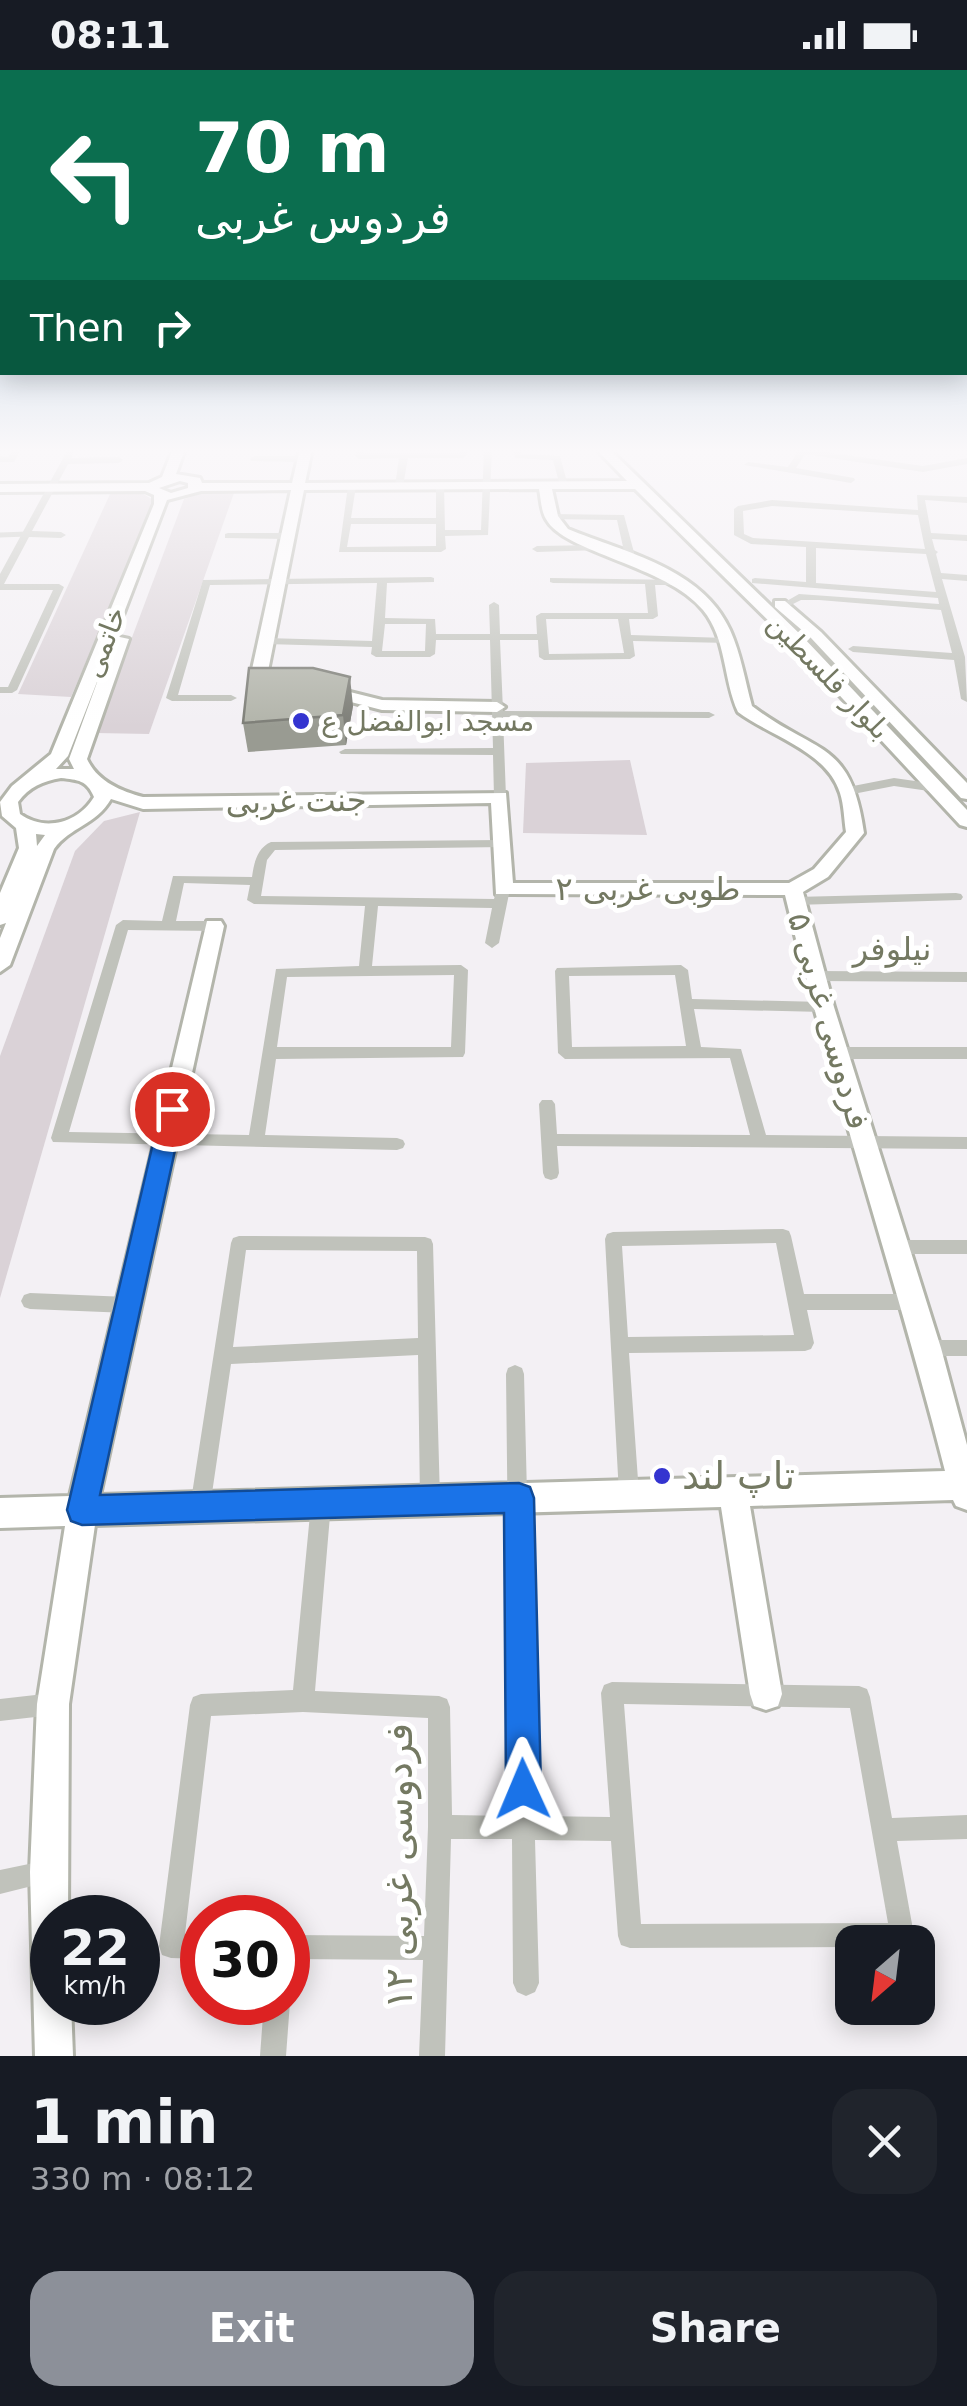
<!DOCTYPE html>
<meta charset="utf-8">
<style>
:root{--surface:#171b24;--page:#20242c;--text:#f1f3f6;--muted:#9ea1a6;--accent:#8c9099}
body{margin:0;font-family:"DejaVu Sans","Noto Sans Arabic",sans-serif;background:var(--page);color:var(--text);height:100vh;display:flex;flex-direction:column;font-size:38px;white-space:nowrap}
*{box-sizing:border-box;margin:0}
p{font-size:32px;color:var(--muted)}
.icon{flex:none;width:55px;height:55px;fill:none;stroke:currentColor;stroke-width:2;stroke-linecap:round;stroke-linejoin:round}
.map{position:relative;height:1986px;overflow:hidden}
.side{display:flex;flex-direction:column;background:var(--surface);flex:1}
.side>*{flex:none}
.banner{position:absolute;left:0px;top:0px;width:968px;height:305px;box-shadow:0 5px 25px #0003;background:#0b6e4f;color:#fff;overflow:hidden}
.needle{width:65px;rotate:208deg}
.controls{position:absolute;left:835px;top:1855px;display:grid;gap:20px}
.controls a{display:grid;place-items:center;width:100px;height:100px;border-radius:20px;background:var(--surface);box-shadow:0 5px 25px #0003;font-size:50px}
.speed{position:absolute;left:30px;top:1825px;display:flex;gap:20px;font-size:50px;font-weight:700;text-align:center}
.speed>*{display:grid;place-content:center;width:130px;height:130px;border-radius:50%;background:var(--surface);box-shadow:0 5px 25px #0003;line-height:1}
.speed small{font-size:25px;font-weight:400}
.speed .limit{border:15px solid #d22;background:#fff;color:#111}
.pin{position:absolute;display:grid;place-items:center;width:85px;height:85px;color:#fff;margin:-42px;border:5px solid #fff;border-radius:50%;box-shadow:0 2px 10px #0007}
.me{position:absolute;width:110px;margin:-55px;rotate:359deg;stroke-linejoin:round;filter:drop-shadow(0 0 8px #0008)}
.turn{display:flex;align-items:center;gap:35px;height:210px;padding:0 30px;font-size:45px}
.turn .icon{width:130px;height:130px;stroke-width:2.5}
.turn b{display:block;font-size:70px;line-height:85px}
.then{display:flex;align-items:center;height:95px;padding:0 30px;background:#0003;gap:20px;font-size:38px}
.round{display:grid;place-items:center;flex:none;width:105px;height:105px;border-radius:30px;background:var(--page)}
.overview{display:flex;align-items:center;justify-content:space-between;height:170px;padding:0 30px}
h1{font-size:60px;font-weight:800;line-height:75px}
.action{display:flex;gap:20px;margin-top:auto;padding:20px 30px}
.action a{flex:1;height:115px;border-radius:30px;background:var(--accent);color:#fff;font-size:40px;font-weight:800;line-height:115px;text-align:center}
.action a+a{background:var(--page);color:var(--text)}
.status{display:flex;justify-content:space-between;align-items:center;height:70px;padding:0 50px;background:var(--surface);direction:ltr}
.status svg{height:28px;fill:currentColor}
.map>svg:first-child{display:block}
.green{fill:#dad2d7}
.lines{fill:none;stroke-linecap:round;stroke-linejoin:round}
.secondary-casing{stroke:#b3b5ab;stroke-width:6}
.lane{stroke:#c0c2bb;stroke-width:5}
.street{fill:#c0c2bb;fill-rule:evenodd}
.secondary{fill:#fff;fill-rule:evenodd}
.wall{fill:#999b92}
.shaded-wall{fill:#7d7e77}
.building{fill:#b2b4aa;stroke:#7d7e77;stroke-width:2.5}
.route{fill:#1a73e8;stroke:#114b97;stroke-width:2.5}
.poi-dot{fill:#3434d0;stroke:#fff;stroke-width:4}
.labels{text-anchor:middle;stroke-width:10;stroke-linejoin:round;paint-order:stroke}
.far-street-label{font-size:28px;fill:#747962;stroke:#fff}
.far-poi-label{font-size:28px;fill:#747962;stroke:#fff;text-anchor:start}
.street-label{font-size:32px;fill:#747962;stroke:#fff}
.near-poi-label{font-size:38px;fill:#747962;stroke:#fff;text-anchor:start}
.near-street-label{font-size:38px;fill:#747962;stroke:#fff}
</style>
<div class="status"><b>08:11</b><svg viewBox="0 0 49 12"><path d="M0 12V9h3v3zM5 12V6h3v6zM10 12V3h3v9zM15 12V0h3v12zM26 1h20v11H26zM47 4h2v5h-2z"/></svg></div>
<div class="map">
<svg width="967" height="1986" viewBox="0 0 967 1986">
<rect width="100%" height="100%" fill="#f3f0f4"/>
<!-- green -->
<g class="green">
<path d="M207 421 234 423 149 664 96 663 184 429Z"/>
<path d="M111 422H140L155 431 71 627 18 624Z"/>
<path d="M630 690 647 765 523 763 526 693Z"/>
<path d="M140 742 0 1228V986L75 781 104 751Z"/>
</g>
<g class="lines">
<defs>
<g id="secondary">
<path d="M173 379H185L176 404 200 408 202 413H292L300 379H312L305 413 627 411 596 379H609L802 566 967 740V757L960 755 790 572 635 419H552L558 446 568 459C626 483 702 498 730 560 741 584 745 611 752 636 816 685 851 669 864 763L828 807 803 822 834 937 941 1278 967 1375V1440L956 1436 953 1430 750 1436 782 1624 778 1636 766 1640 754 1636 750 1624 721 1437 95 1455 69 1634 68 1848H52V1932H71L73 1986H35L30 1802 37 1634 65 1456 0 1458V1428L70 1426 207 851H221L224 856 100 1425 945 1401C896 1208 832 1019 785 825L496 824 491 733 143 739 111 729C96 755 70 757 54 779L10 895 0 902V868L6 853 0 855V823L19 778 16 758 2 746 0 732 12 716 51 684 154 434V425L145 421 0 422V414L149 413 162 407ZM180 411 188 413V418L171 423 159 418ZM539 419C541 429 541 441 546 449 564 483 666 495 703 540 727 569 723 610 738 642 770 666 827 681 840 723 844 735 844 750 846 762L814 799 789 813H513L506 723 143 727C120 721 97 711 87 689L129 569 115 566 167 430 201 421 291 420 251 604 259 609 287 612V606L268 601 304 420ZM102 599 69 689 74 699H56L68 686ZM61 708C78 710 87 710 94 727 78 753 45 762 20 744L18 732C29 717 43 711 61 708ZM36 764 45 765 37 776Z"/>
<path d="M775 531H785L821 562 967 713V729L961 728 811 568 775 537Z"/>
<path d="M322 615 382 630 497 632 505 637 497 642 382 640 316 623 314 620Z"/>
</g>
</defs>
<!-- secondary casing -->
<use href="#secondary" class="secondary-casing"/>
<!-- lane -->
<path class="lane" d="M0 465 27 464"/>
<!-- street -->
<g class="street">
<path d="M13 379H21L14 392H0V386L8 387Z"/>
<path d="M68 379H76L71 388 119 387 123 390 119 393 68 394 32 461 61 462 66 465 61 468 29 467 4 514H59L64 517 17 620 12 623H0V617H8L53 520H0V504Z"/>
<path d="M356 379H364V383H459V379H467V385L463 388H408L403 416 399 419 395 416 399 388 359 389 355 386Z"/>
<path d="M484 379H492L488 465 445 466 446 479 441 482H339L348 416 352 413 356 416 351 448H436V416L440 413 444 416 445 460H481ZM351 454H436V476L347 477Z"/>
<path d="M511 379H519L522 384 560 386 568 416 564 419 560 416 553 390 516 388Z"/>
<path d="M781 379H804L923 396 967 388V394L923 402 805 384 796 398 854 408 855 410 851 413 744 395 748 392 788 397 797 383Z"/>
<path d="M254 386H304L308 389 304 392 251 391 250 389Z"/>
<path d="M917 425 967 427V433L925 430 931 463 967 465V471L932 469 935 480 938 482 936 484 941 503 967 505V511L942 509 965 587 967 632 961 629 954 590 853 582 848 579 853 576 952 583 941 540 819 530H801L783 539 778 536 799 524 939 534 938 528 752 513V509L755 508 806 512V477L751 474 734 465V439L738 436 772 430 918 440ZM772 436 918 445 925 479 753 468 744 464 743 441ZM816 478 926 484 936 522 816 513Z"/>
<path d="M551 444 624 445 636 490 631 493 626 490 617 450 548 449 546 447Z"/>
<path d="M228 463H288L293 466 288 469 225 468V464Z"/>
<path d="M598 475 601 476V480L537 482 532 479 537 476Z"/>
<path d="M431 507 434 508V512L387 513 385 548 435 549 436 564H490L489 535 494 532 499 535 500 564H537L536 546 541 543H648L645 514 553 513 550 512V508L681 510V514L678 515H655L658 546 653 549H629L631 565 726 568 731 571 730 573 633 571 635 586 630 589 544 590 539 587 538 570H500L503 641 709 642 715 645 709 648 503 647 506 727 500 731 494 727 493 685 341 684 339 682 345 679 493 678 490 570H436L435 584 430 587H376L371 584 372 577 266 574 261 571 266 568 372 571 377 513 210 515 178 625H231L237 628 231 631H172L166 628 203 510ZM546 549H618L624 583 549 584ZM385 554H426L425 581H382Z"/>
<path d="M894 708 936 714 942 718 936 722 894 716 848 725 842 721 848 717Z"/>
<path d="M501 770 507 774 505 777 275 780 267 790 261 826 494 829 498 816H508L510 819 499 873 492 878 485 873 492 838 378 836 372 896 461 895 468 900 465 983 463 987 276 989 265 1065 397 1068 403 1070 405 1074 403 1078 397 1080 53 1072 51 1068 116 855 123 850 162 851 173 806 252 807C254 793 257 778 271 772ZM184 813 250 815 247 830 254 834 365 836 359 896 276 899 249 1065 69 1062 128 860 214 861 221 856 214 851H176ZM454 905 451 977H277L287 907Z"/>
<path d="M956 823 961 824 963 827 961 830 795 835 788 831 795 827Z"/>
<path d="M681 895 688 900 692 929 823 932 830 937 823 942 694 939 701 977 741 979 766 1065 967 1067V1079L557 1076 559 1103 557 1108 551 1110 545 1108 543 1103 539 1034 542 1030H552L555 1034 557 1064 750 1065 730 988 565 989 558 983 555 901 557 898ZM675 905 686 976 572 977 569 906Z"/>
<path d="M816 901 967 902V912L816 911 809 906Z"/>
<path d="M838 977H967V989H838L831 983Z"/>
<path d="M783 1159 789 1161 791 1166 804 1224H911L917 1226 920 1232 917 1238 911 1240H807L814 1273 811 1279 805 1281 629 1283 639 1424 636 1431 629 1434 622 1431 619 1424 605 1169 607 1164 613 1162ZM776 1173 794 1265 628 1267 622 1176Z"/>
<path d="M239 1166 425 1167 431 1169 433 1174 440 1430 437 1437 430 1440 423 1437 420 1430 418 1285 231 1294 210 1437 207 1444 200 1447 193 1444 190 1437 231 1173 233 1168ZM246 1180 417 1181 418 1268 233 1277Z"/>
<path d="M897 1170H967V1184H897L891 1182 888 1177 891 1172Z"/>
<path d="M30 1223 128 1227 134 1229 137 1235 134 1241 128 1243 30 1239 24 1237 21 1231 24 1225Z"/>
<path d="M927 1270H967V1286H927L921 1284 918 1278 921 1272Z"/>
<path d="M515 1295 522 1298 524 1304 535 1746 610 1747 601 1623 604 1615 612 1612 859 1616 867 1619 870 1627 892 1748 967 1745V1769L897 1771 914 1865 911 1872H852V1877L630 1878 621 1875 618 1866 611 1771 535 1770 539 1913 535 1922 526 1926 517 1922 513 1913 512 1769H451L445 1986H419L423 1890 288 1889V1865L424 1866 428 1757V1648L303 1642 211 1646 185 1864 202 1865V1889L171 1888 162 1885 159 1876 190 1635 193 1627 201 1624 293 1620 311 1434 314 1427 321 1424 328 1427 331 1434 315 1621 439 1626 447 1629 450 1637 452 1745 511 1746 506 1304 508 1298ZM624 1634 850 1638 888 1853 641 1854Z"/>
<path d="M53 1623 61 1626 64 1634 61 1642 53 1645 0 1651V1629Z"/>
<path d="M48 1790 56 1794 60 1802 56 1810 0 1824V1800Z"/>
<path d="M288 1927 290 1932 286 1986H260L264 1932H288Z"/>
</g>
<!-- secondary -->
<use href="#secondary" class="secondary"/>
</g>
<!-- wall -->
<path class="wall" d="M353 636 346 675 248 682 243 653Z"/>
<!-- shaded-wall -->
<path class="shaded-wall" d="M350 607 353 636 346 675 343 645Z"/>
<!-- building -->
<path class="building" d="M249 598H313L350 607 343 645 243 653Z"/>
<!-- sky -->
<linearGradient id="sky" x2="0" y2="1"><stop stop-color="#9bbcd6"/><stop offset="0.58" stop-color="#faf8fa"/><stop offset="1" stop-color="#faf8fa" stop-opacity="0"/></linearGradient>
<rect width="967" height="657" fill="url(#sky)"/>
<!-- route -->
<path class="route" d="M172 1030 184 1039 100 1425 519 1413 530 1417 534 1428 541 1719 536 1732 523 1737 511 1732 506 1719 504 1443 82 1455 71 1451 67 1440 161 1039Z"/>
<!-- markers -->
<g class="poi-dot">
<circle cx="301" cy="651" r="10"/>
<circle cx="662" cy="1406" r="10"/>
</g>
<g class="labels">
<!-- far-street labels -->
<g class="far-street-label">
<text transform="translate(104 572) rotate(-69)" y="10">خاتمی</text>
<text transform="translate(829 606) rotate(46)" y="10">بلوار فلسطین</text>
</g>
<!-- far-poi labels -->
<g class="far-poi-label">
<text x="321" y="661">مسجد ابوالفضل ع</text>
</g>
<!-- street labels -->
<g class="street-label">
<text transform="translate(296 731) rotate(-1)" y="11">جنت غربی</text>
<text x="648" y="830">طوبی غربی ۲</text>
<text x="892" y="890">نیلوفر</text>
<text transform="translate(829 951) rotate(74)" y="11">فردوسی غربی ۵</text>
</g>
<!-- near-poi labels -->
<g class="near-poi-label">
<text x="682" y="1419">تاپ لند</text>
</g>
<!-- near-street labels -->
<g class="near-street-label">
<text transform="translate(399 1796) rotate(-90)" y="13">فردوسی غربی ۱۲</text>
</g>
</g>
</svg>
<div class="controls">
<a><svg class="needle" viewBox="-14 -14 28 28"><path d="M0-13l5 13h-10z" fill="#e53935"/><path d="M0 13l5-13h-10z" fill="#9ea1a6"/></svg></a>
</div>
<div class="speed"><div>22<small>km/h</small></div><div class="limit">30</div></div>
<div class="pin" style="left:172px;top:1039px;background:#d93025"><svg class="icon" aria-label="arrive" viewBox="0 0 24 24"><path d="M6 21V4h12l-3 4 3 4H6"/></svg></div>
<svg class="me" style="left:523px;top:1719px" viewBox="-20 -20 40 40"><path d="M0-17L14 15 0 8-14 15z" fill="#1a73e8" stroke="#fff" stroke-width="4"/></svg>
<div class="banner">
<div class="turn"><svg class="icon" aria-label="left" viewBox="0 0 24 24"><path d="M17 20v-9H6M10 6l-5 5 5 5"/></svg><div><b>70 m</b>فردوس غربی</div></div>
<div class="then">Then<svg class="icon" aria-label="right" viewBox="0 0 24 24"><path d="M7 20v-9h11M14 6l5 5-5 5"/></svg></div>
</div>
</div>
<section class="side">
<div class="overview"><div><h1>1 min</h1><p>330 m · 08:12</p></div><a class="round"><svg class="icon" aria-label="close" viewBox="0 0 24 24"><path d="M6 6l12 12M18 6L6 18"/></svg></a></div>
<div class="action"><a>Exit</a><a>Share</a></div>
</section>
